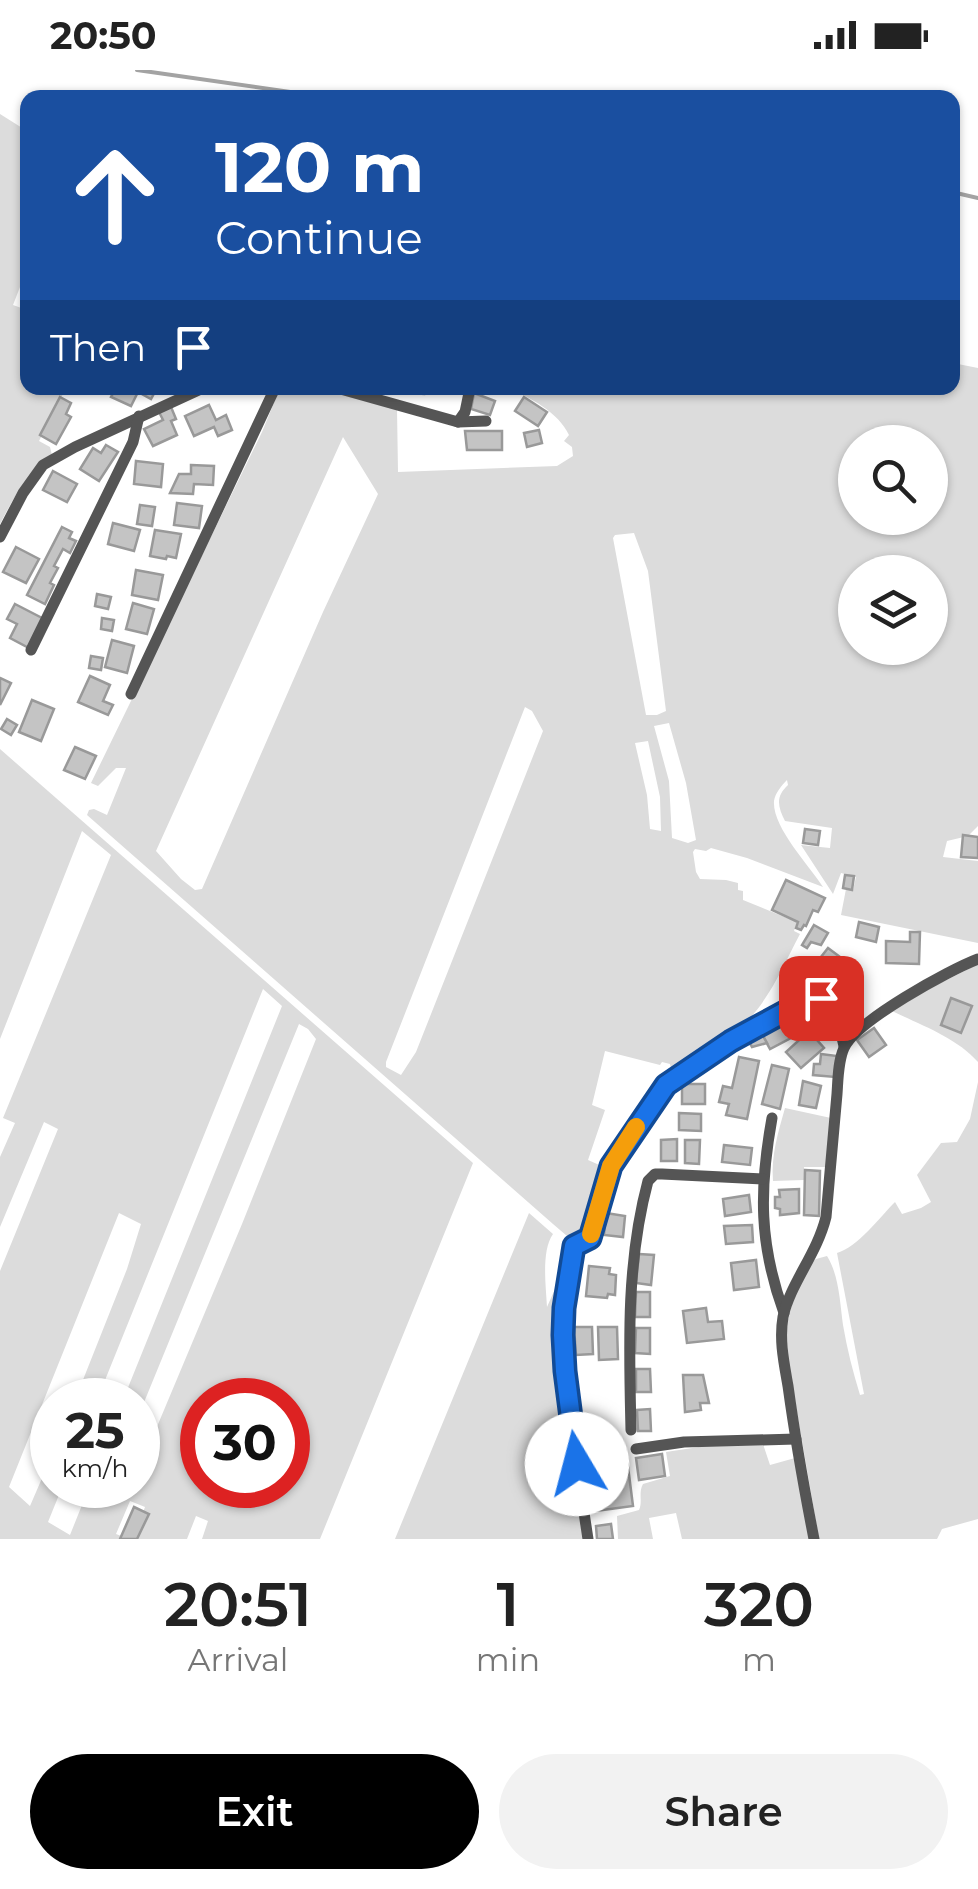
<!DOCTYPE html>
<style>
:root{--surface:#fff;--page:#f2f2f2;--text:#222;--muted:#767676;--accent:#000}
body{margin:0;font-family:Montserrat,sans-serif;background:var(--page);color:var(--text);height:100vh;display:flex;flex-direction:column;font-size:38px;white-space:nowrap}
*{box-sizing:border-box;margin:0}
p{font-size:32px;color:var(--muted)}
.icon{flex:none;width:55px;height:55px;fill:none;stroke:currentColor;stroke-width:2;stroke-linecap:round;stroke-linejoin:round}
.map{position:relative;height:1469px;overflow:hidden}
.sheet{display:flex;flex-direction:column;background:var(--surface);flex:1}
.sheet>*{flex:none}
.top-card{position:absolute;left:20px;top:20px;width:940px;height:305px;border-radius:20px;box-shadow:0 2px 8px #0004;background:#1a4fa0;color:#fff;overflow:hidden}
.controls{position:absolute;left:838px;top:355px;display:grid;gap:20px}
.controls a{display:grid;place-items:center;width:110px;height:110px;border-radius:50%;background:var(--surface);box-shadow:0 2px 8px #0004;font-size:50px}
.speed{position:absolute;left:30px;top:1308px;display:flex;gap:20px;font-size:50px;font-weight:700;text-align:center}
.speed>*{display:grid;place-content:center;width:130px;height:130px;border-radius:50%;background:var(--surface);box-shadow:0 2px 8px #0004;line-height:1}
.speed small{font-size:25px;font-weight:400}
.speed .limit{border:15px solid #d22;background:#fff;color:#111}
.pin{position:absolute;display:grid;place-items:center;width:85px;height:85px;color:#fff;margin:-42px;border-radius:20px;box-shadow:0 5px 15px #0006}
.me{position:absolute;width:110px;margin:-55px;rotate:352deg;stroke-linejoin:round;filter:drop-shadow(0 0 8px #0008)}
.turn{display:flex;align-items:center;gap:35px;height:210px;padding:0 30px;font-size:45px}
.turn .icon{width:130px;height:130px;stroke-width:2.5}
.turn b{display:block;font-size:70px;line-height:85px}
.then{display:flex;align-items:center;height:95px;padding:0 30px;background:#0003;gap:20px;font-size:38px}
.eta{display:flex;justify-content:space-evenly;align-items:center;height:170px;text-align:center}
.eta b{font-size:60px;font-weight:600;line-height:70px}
.cta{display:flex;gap:20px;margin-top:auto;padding:20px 30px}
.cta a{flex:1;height:115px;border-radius:60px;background:var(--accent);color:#fff;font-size:40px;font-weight:600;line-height:115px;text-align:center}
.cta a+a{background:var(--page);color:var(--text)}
.status{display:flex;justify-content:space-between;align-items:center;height:70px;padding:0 50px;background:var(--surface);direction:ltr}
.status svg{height:28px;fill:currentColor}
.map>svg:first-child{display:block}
.green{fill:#dcdcdc;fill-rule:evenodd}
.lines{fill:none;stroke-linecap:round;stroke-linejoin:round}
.stream{stroke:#a3a3a3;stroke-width:4}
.building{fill:#c4c4c4;stroke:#999;stroke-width:2.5}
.street{stroke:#555;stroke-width:11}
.route-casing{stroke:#114b97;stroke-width:25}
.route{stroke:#1a73e8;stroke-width:18}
.slow{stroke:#f59e0b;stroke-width:18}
</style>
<div class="status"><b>20:50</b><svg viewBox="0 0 49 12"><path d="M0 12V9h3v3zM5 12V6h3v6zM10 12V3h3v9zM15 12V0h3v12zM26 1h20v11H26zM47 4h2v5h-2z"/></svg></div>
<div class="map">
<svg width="978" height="1469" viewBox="0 0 978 1469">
<rect width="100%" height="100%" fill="#fff"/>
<!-- green -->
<g class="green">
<path d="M0 44 27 61V199L13 235 27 240 28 318H66L39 371 50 377 52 385C26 405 15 425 0 454Z"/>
<path d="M953 293 978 298V756L968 766 947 771 943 787 978 791V873L841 845 846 819 853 820 856 807 841 803 833 824 801 775 830 778 832 758 785 751C778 737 775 727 788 715L787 710C782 715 775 723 774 731 772 757 809 795 823 817L747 788 711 778 706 781 695 779 693 782 696 802 700 809 726 810 738 813V820L743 821V830L797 852 794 861 800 864C784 894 770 929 745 953 726 972 702 986 680 1001L671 999 670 994 662 992 660 995 605 981 592 1035 605 1040 588 1090 606 1098 589 1161 579 1170 567 1166 553 1154 87 745 89 740 94 739 107 745 126 698H116L98 716 91 713 262 362 280 318H322L397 339 398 402 557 396 573 386 572 377 564 371 569 365C558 342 531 328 508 318H952ZM343 367 378 424 323 542 202 819 195 820 181 809 156 781ZM855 372H930V448H855ZM634 463 648 501 666 641 657 645H646L613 468 615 465ZM855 502H930V578H855ZM525 637 532 641 543 661 416 982 401 1005 386 997V992ZM669 653 686 713 696 770 688 773 672 768 669 711 654 656ZM648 671 660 727 661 761 650 759 647 725 635 673Z"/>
<path d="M0 679 473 1093 320 1469H202L208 1451 196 1446 187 1469H133L145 1437 130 1431 116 1464 129 1469H0V1201L58 1059 44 1052 0 1157V1087L15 1053 3 1048 111 785 82 761 0 969ZM263 919 282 936 123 1330H138V1347L299 954 308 959 316 969 242 1154 138 1402V1415H132L129 1420H124L117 1415H90L70 1465 48 1452 63 1415H52V1385L30 1436 9 1417 119 1143 141 1154 127 1199 75 1330H97ZM202 1330H288V1415H202Z"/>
<path d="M978 894V992C957 968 921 955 892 941L929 919Z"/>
<path d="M978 1012V1449L942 1459 937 1469H819L788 1290 786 1257 794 1227 812 1192 816 1189 827 1186C839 1205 840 1233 843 1255 847 1279 853 1302 860 1325L864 1324 837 1183C859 1176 878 1149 895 1132L902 1144 921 1138 931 1132 917 1105 941 1073 957 1072 970 1049Z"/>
<path d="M785 1038 831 1048 827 1097H804V1110L773 1111C771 1085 778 1063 785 1038Z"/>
<path d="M529 1143 553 1164C541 1181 546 1216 547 1237L559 1210 561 1184 566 1176 569 1183 559 1256 585 1469H395Z"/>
<path d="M763 1374 770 1395 795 1388 809 1469H682L676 1443 649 1448 653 1469H618L617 1446 639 1440C643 1432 638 1423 643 1414L670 1406 666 1382 712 1375Z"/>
</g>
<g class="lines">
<!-- stream -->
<g class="stream">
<path d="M137 0 332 28"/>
<path d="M952 122 978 128"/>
</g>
</g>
<!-- building -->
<g class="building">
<path d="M116 318H157L151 329 138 322 131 336 111 327Z"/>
<path d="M376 318H424V324L376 321Z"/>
<path d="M474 323 495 331 490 345 471 339Z"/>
<path d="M60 327 71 333 66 344 71 347 56 374 40 365Z"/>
<path d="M524 327 547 342 538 356 515 341Z"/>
<path d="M209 335 216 350 226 345 232 360 218 366 214 357 194 366 185 346Z"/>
<path d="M171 337 176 349 171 351 177 365 153 376 144 359 163 350 159 342Z"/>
<path d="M539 360 542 373 527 377 524 363Z"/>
<path d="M465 361H502V380H467Z"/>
<path d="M106 375 118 382 99 411 80 399 93 378 101 383Z"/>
<path d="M136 391 163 394 161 417 134 414Z"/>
<path d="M191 395 214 396 213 415 194 414 193 424 170 423 179 404H191Z"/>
<path d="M53 401 77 414 67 432 43 420Z"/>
<path d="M177 433 202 436 199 458 174 455Z"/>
<path d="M140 435 155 437 152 456 137 454Z"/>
<path d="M113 453 140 460 134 481 108 474Z"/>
<path d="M62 457 72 462 69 468 76 471 70 483 63 479 54 496 58 498 50 513 54 515 45 534 27 525Z"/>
<path d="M155 460 181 464 176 488 167 486 166 489 150 486Z"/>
<path d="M16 477 39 489 26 513 3 502Z"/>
<path d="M136 500 163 505 158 530 132 525Z"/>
<path d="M97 524 111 527 108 539 95 536Z"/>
<path d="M133 533 154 539 147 564 126 559Z"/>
<path d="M15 534 44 549 29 578 10 568 17 554 7 549Z"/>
<path d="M102 548 114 550 112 561 101 559Z"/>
<path d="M112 570 134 576 127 603 105 597Z"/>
<path d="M91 586 103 588 101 600 89 598Z"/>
<path d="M90 606 110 615 103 631 113 635 108 645 78 632Z"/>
<path d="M0 608 11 613 0 635Z"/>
<path d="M32 630 54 639 41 671 19 662Z"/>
<path d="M7 649 17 655 11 665 1 659Z"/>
<path d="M75 677 96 686 85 709 64 700Z"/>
<path d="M805 759 820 761 818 775 803 773Z"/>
<path d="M963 765 978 767V788L961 787Z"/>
<path d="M845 805 854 806 852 820 843 818Z"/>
<path d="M786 810 825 828 818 842 813 840 806 856 804 855 801 860 796 858 798 852 772 840Z"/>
<path d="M859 852 879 857 876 872 856 867Z"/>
<path d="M814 855 828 863 821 875 811 872 807 878 802 875Z"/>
<path d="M910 862H920L919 894 886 893V871L910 872Z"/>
<path d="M828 878 852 896 841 910 828 901 819 913 803 901 812 888 817 892Z"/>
<path d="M951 928 972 936 961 963 941 955Z"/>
<path d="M804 934 815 948 805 954 796 938Z"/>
<path d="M796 938 808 959 770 979 759 959Z"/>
<path d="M874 958 886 975 869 987 857 970Z"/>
<path d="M759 959 767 973 752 977 746 966Z"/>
<path d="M809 961 824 978 801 998 786 982Z"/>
<path d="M821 984 837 986 835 1007 813 1005 814 994H820Z"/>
<path d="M739 987 759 991 747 1049 726 1045 729 1034 719 1032 723 1016 732 1018Z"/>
<path d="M772 995 789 999 780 1039 762 1034Z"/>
<path d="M803 1011 821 1016 816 1038 799 1035Z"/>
<rect x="682" y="1014" width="23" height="20"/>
<path d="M679 1043 701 1044V1061L679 1060Z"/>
<path d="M677 1069V1091H661V1070Z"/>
<path d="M685 1070H700L699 1094 685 1093Z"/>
<path d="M724 1075 752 1078 750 1095 722 1092Z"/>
<path d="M805 1100 820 1101 819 1146 804 1145Z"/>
<path d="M799 1119V1143L780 1145V1139L775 1138V1127H780L779 1120Z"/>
<path d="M749 1125 751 1142 725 1146 723 1129Z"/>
<path d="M606 1143 625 1146 623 1167 604 1165Z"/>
<path d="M752 1155 753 1172 726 1174 724 1156Z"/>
<path d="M639 1184 654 1185 651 1215 636 1213Z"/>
<path d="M756 1190 759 1217 734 1220 731 1193Z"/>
<path d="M589 1196 610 1198 609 1204 616 1205 615 1225 608 1224 607 1228 586 1226Z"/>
<path d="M636 1222H650V1247H635Z"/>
<path d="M706 1238 708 1252 722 1251 724 1269 687 1273 683 1241Z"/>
<path d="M574 1257H592L593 1284 576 1285Z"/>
<path d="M598 1257H617L618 1289 599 1290Z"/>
<path d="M636 1258H650V1284L635 1283Z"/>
<path d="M636 1299H650L651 1322H636Z"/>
<path d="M683 1305H703L709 1333H700L701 1340 685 1342Z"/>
<path d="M650 1339 651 1361H638L637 1340Z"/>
<path d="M626 1381 633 1436 595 1441 592 1417 601 1416 597 1385Z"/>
<path d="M662 1384 665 1406 639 1410 636 1388Z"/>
<path d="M134 1437 149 1444 137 1469H120Z"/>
<path d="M611 1454 613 1469H597L596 1456Z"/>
</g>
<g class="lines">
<!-- street -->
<g class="street">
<path d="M337 318 458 352 486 351"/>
<path d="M458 352 465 342 470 318"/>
<path d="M0 467 23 423 43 395 75 377 203 318"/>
<path d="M31 580 133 372 139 346"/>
<path d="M131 624 275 318"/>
<path d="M772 1048C759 1120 759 1174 784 1243"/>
<path d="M631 1360C629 1276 626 1193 648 1111L655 1104H662L763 1109"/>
<path d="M636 1379 684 1372 796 1369"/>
<path d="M588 1469 571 1357 563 1265 564 1238 574 1176 590 1169 611 1096 618 1083 666 1015 731 971 803 932 821 928C836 938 840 959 844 976"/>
<path d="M814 1469C804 1418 795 1367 788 1316 784 1293 779 1270 783 1247 790 1214 817 1184 826 1147 830 1106 833 1065 837 1024 838 1010 838 991 844 978 856 951 949 900 978 889"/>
</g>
</g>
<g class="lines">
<defs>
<path id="route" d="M577 1394 565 1301 563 1265 564 1238 574 1176 590 1168 611 1096 666 1015 731 971 803 932 821 928"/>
</defs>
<!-- route casing -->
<use href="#route" class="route-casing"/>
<!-- route -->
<use href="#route" class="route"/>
<!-- slow -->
<path class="slow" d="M591 1164 611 1096 636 1057"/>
</g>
</svg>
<div class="controls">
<a><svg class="icon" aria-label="search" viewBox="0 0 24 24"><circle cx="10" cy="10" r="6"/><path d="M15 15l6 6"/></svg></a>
<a><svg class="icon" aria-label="layers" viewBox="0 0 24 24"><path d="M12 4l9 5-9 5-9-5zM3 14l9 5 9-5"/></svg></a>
</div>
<div class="speed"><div>25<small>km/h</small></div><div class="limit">30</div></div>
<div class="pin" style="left:821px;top:928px;background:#d93025"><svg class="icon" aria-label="arrive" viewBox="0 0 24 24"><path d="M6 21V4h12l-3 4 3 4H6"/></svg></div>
<svg class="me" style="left:577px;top:1394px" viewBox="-20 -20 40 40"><circle r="19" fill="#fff"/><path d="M0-13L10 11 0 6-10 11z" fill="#1a73e8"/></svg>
<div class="top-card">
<div class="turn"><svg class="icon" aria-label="ahead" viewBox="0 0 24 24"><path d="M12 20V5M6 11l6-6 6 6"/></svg><div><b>120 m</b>Continue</div></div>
<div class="then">Then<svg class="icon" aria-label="arrive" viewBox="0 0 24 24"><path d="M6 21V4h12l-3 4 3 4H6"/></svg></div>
</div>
</div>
<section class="sheet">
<div class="eta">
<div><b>20:51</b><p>Arrival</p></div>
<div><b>1</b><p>min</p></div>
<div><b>320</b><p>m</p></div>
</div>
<div class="cta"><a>Exit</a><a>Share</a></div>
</section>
